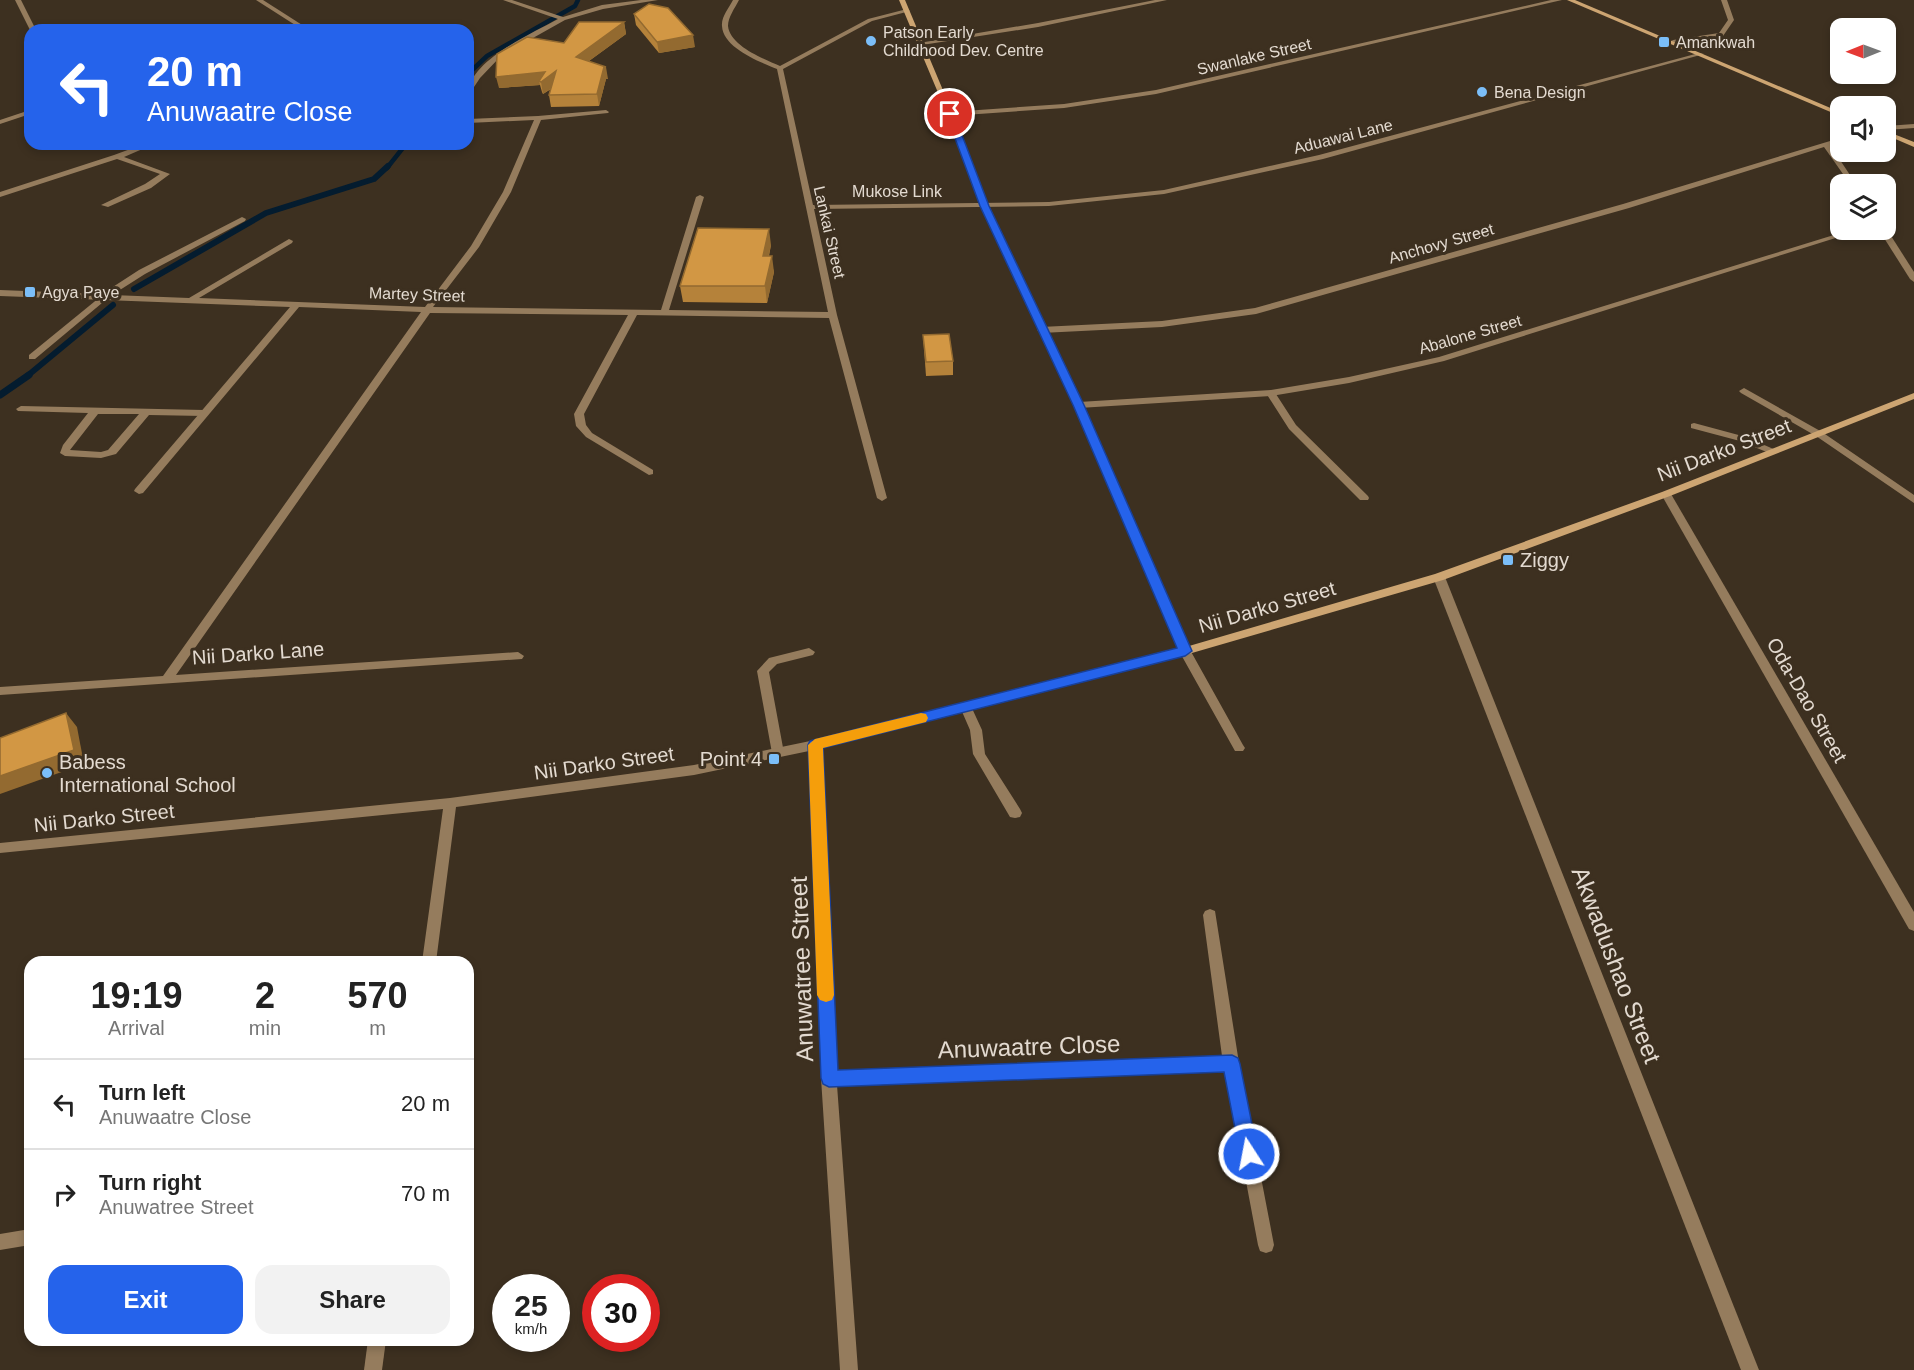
<!DOCTYPE html>
<style>
:root{--surface:#fff;--page:#f2f2f2;--text:#222;--muted:#767676;--line:#e0e0e0;--accent:#2563eb}
body{margin:0;font-family:Arial,sans-serif;background:var(--page);color:var(--text);height:100vh;display:flex;flex-direction:column;font-size:22px;white-space:nowrap}
*{box-sizing:border-box;margin:0}
p{font-size:20px;color:var(--muted)}
.icon{flex:none;width:33px;height:33px;fill:none;stroke:currentColor;stroke-width:2;stroke-linecap:round;stroke-linejoin:round}
.map{position:relative;flex:1;overflow:hidden}
.drawer{position:absolute;left:24px;top:956px;width:450px;height:390px;display:flex;flex-direction:column;background:var(--surface);border-radius:18px;box-shadow:0 3px 9px #0003}
.drawer>*{flex:none}
.banner{position:absolute;left:24px;top:24px;width:450px;height:126px;border-radius:18px;box-shadow:0 3px 9px #0003;background:#2563eb;color:#fff;overflow:hidden}
.needle{width:39px;rotate:269deg}
.fabs{position:absolute;left:1830px;top:18px;display:grid;gap:12px}
.fabs a{display:grid;place-items:center;width:66px;height:66px;border-radius:12px;background:var(--surface);box-shadow:0 3px 9px #0003;font-size:30px}
.speed{position:absolute;left:492px;top:1274px;display:flex;gap:12px;font-size:30px;font-weight:700;text-align:center}
.speed>*{display:grid;place-content:center;width:78px;height:78px;border-radius:50%;background:var(--surface);box-shadow:0 3px 9px #0003;line-height:1}
.speed small{font-size:15px;font-weight:400}
.speed .limit{border:9px solid #d22;background:#fff;color:#111}
.pin{position:absolute;display:grid;place-items:center;width:51px;height:51px;color:#fff;margin:-26px;border:3px solid #fff;border-radius:50%;box-shadow:0 2px 6px #0007}
.me{position:absolute;width:66px;margin:-33px;rotate:349deg;stroke-linejoin:round;filter:drop-shadow(0 0 4px #0008)}
.turn{display:flex;align-items:center;gap:21px;height:126px;padding:0 24px;font-size:27px}
.turn .icon{width:78px;height:78px;stroke-width:2.5}
.turn b{display:block;font-size:42px;line-height:51px}
.eta{display:flex;justify-content:space-evenly;align-items:center;height:102px;text-align:center}
.eta b{font-size:36px;font-weight:800;line-height:42px}
.cta{display:flex;gap:12px;margin-top:auto;padding:12px 24px}
.cta a{flex:1;height:69px;border-radius:18px;background:var(--accent);color:#fff;font-size:24px;font-weight:800;line-height:69px;text-align:center}
.cta a+a{background:var(--page);color:var(--text)}
ul{padding:0;list-style:none}
li{display:flex;align-items:center;gap:18px;height:90px;padding:0 24px;border-top:2px solid var(--line)}
li div{flex:1}
li b{display:block;font-size:22px}
li em{font-style:normal}
.map>svg:first-child{display:block}
.lines{fill:none;stroke-linecap:round;stroke-linejoin:round}
.stream-far2{stroke:#041c2f;stroke-width:4.5}
.stream-far1{stroke:#041c2f;stroke-width:6}
.stream{stroke:#041c2f;stroke-width:7}
.lane{fill:#957c5d;fill-rule:evenodd}
.street{fill:#957c5d;fill-rule:evenodd}
.secondary{fill:#cda572;fill-rule:evenodd}
.wall{fill:#b5823a}
.shaded-wall{fill:#936a30}
.building{fill:#d29744;stroke:#936a30;stroke-width:1.5}
.route{fill:#2563eb;stroke:#184099;stroke-width:1.5}
.slow{fill:#f59e0b}
.poi-dot{fill:#7bbef8;stroke:#3d3020;stroke-width:2}
.labels{text-anchor:middle;stroke-width:6;stroke-linejoin:round;paint-order:stroke}
.far-poi-label{font-size:16px;fill:#e3dad0;stroke:#3d3020;text-anchor:start}
.far-street-label{font-size:16px;fill:#e3dad0;stroke:#3d3020}
.street-label{font-size:20px;fill:#e3dad0;stroke:#3d3020}
.poi-label{font-size:20px;fill:#e3dad0;stroke:#3d3020;text-anchor:start}
.near-street-label{font-size:24px;fill:#e3dad0;stroke:#3d3020}
</style>
<div class="map">
<svg width="1914" height="1370" viewBox="0 0 1914 1370">
<rect width="100%" height="100%" fill="#3d3020"/>
<g class="lines">
<!-- stream-far2 -->
<g class="stream-far2">
<path d="M468 74 487 56 575 6 578 0"/>
<path d="M387 168 406 144"/>
</g>
<!-- stream-far1 -->
<g class="stream-far1">
<path d="M134 289 266 213 374 179 388 166"/>
<path d="M26 377 113 305"/>
</g>
<!-- stream -->
<path class="stream" d="M0 395 29 375"/>
<!-- lane -->
<g class="lane">
<path d="M105 293 108 294V298L35 359H29V355Z"/>
<path d="M1744 388 1822 432 1914 495V503L1816 436 1741 393 1739 391Z"/>
<path d="M1271 390 1274 391 1296 425 1368 496 1369 498 1368 500H1360L1289 429 1266 393Z"/>
<path d="M21 406 204 410 209 413 204 416 149 415 116 454 101 458 65 456 60 453 63 445 88 413 18 411 16 409ZM98 414H139L108 450 101 452 70 450Z"/>
<path d="M1694 423 1746 437 1778 451 1777 453H1769L1740 441 1691 428V424Z"/>
<path d="M1185 647 1189 648 1243 745 1245 748 1243 751H1235L1179 651Z"/>
<path d="M809 648 815 652 813 655 777 664 769 672 784 753 782 756H774L772 753 757 671 769 658Z"/>
<path d="M966 703 970 704 982 730 985 754 1020 809 1022 813 1020 817 1015 818 1010 817 973 754 970 730 960 707Z"/>
</g>
<!-- street -->
<g class="street">
<path d="M15 0H21L36 30H30Z"/>
<path d="M256 0H263L310 30H303Z"/>
<path d="M503 0H512L563 17 602 5 641 0H658L603 9 565 20 501 56 480 78 470 93 468 94C468 61 533 33 558 19Z"/>
<path d="M733 0H739C735 8 728 17 728 26 730 46 764 59 780 66L868 19 907 9 910 11 872 21 783 69 813 205 1049 202 1164 190 1319 155 1699 53 1704 54 1323 159 1164 194 1049 206 814 209 837 315 887 498 882 501 877 498 829 318 637 315 584 414 586 425 592 433 653 470V474L649 475 586 437 576 426 574 414 628 315 430 313 176 675 518 652 524 656 522 659 0 695V687L163 676 421 312 299 307 143 493 139 494 134 491 135 489 290 307 0 296V290L102 294 139 270 242 217 246 219 245 221 145 274 112 295 189 298 289 239 293 241 292 243 199 298 425 307 471 246 503 192 534 120 468 123V119L538 116 606 110 609 112 608 113 541 120 511 192 479 247 433 307 661 310 696 197 700 195 704 197 669 310 828 312 777 69C760 62 723 48 722 26 721 17 729 8 733 0Z"/>
<path d="M1155 0H1167L1038 27 922 45 919 43 1038 23Z"/>
<path d="M1551 0H1562L1156 94 1064 108 950 116 947 114 950 112 1064 104 1156 90Z"/>
<path d="M1721 0H1727L1734 20 1723 36 1671 43 1670 42 1673 40 1719 33 1728 20Z"/>
<path d="M30 110V114L0 124V120Z"/>
<path d="M1914 124V128L1886 130V126Z"/>
<path d="M1840 138V142L1830 145 1856 184H1850L1824 147 1629 208 1256 314 1162 327 1041 333 1037 330 1041 327 1162 321 1255 308 1623 204Z"/>
<path d="M144 144H154L124 157 170 174 151 188 108 207 101 205 145 184 160 174 117 159 0 197V192L114 155Z"/>
<path d="M1886 228 1914 272V282L1910 279 1879 230Z"/>
<path d="M1850 230H1861L1444 361 1349 383 1271 396 1079 408 1074 405 1079 402 1271 390 1349 377 1439 357Z"/>
<path d="M1666 491 1671 494 1914 912V931L1909 929 1661 494Z"/>
<path d="M1439 573 1445 577 1759 1370H1741L1433 577Z"/>
<path d="M1185 647 1191 651 1189 654 821 748 836 1071 1222 1056 1203 915 1205 911 1210 909 1215 911 1239 1063 1274 1245 1272 1251 1266 1253 1260 1251 1258 1245 1225 1070 837 1085 858 1370H840L821 1078 809 751 694 775 456 807 436 962H422L443 809 0 853V843L450 798 694 765 815 740Z"/>
<path d="M30 1229V1245L0 1250V1234Z"/>
<path d="M368 1340H386L382 1370H364Z"/>
</g>
<!-- secondary -->
<g class="secondary">
<path d="M899 0H905L953 114 989 206 1084 405 1189 646 1435 574 1662 492 1914 393V399L1670 496 1443 580 1185 655 1181 654 1074 405 981 206 947 114Z"/>
<path d="M1567 0H1575L1840 112V116Z"/>
<path d="M1886 131 1914 142V147L1886 135Z"/>
</g>
</g>
<!-- wall -->
<g class="wall">
<path d="M634 14 695 47 659 53 636 25Z"/>
<path d="M624 22 626 34 589 61 608 79H606L599 106 551 107 549 95 551 89 543 94 542 92 540 85 499 88 564 43Z"/>
<path d="M771 245 769 256 774 272 767 303 683 302 680 286Z"/>
<path d="M923 335 953 361V375L926 376Z"/>
</g>
<!-- shaded-wall -->
<g class="shaded-wall">
<path d="M624 22 626 34 578 69 576 57Z"/>
<path d="M693 35 695 47 659 53 657 42Z"/>
<path d="M604 67H606L608 79H606L599 106 597 94Z"/>
<path d="M556 71 559 83 543 94 541 82 539 81 540 85 499 88 496 77Z"/>
<path d="M769 229 771 245 765 272 763 256Z"/>
<path d="M772 256 774 272 767 303 765 286Z"/>
<path d="M66 713 77 727 84 764 0 794V776Z"/>
</g>
<!-- building -->
<g class="building">
<path d="M649 4 668 8 693 35 657 42 634 14Z"/>
<path d="M579 22H624L576 57 606 67H604L597 94 549 95 556 71 541 82 539 81 545 72 496 77 497 54 527 37 564 43Z"/>
<path d="M698 228 769 229 763 256H772L765 286H680Z"/>
<path d="M949 334 953 361 926 362 923 335Z"/>
<path d="M66 713 74 750 0 776V738Z"/>
</g>
<!-- route -->
<path class="route" d="M950 112 954 114 989 206 1084 405 1192 651 1185 656 823 748 838 1070 1232 1055 1238 1058 1240 1064 1258 1154 1255 1161 1249 1163 1242 1161 1240 1154 1224 1072 829 1087 823 1084 821 1078 808 745 810 741 1177 648 1073 405 980 206 946 114Z"/>
<!-- slow -->
<path class="slow" d="M921 713 926 714 928 718 926 722 823 748 834 995 832 1000 826 1002 820 1000 817 995 808 745 815 739Z"/>
<!-- markers -->
<g class="poi-dot">
<circle cx="871" cy="41" r="6"/>
<rect x="1658" y="36" width="12" height="12" rx="3"/>
<circle cx="1482" cy="92" r="6"/>
<rect x="24" y="286" width="12" height="12" rx="3"/>
<rect x="1502" y="554" width="12" height="12" rx="3"/>
<rect x="768" y="753" width="12" height="12" rx="3"/>
<circle cx="47" cy="773" r="6"/>
</g>
<g class="labels">
<!-- far-poi labels -->
<g class="far-poi-label">
<text x="883" y="38">Patson Early<tspan x="883" dy="18">Childhood Dev. Centre</tspan></text>
<text x="1676" y="48">Amankwah</text>
<text x="1494" y="98">Bena Design</text>
<text x="42" y="298">Agya Paye</text>
</g>
<!-- far-street labels -->
<g class="far-street-label">
<text transform="translate(1254 56) rotate(-13)" y="6">Swanlake Street</text>
<text transform="translate(1343 136) rotate(-14)" y="6">Aduawai Lane</text>
<text x="897" y="197">Mukose Link</text>
<text transform="translate(830 232) rotate(77)" y="6">Lankai Street</text>
<text transform="translate(1441 243) rotate(-16)" y="6">Anchovy Street</text>
<text transform="translate(417 294) rotate(2)" y="6">Martey Street</text>
<text transform="translate(1470 334) rotate(-16)" y="6">Abalone Street</text>
</g>
<!-- street labels -->
<g class="street-label">
<text transform="translate(1724 450) rotate(-21)" y="7">Nii Darko Street</text>
<text transform="translate(1267 607) rotate(-16)" y="7">Nii Darko Street</text>
<text transform="translate(258 653) rotate(-4)" y="7">Nii Darko Lane</text>
<text transform="translate(1807 700) rotate(60)" y="7">Oda-Dao Street</text>
<text transform="translate(604 763) rotate(-8)" y="7">Nii Darko Street</text>
<text transform="translate(104 818) rotate(-6)" y="7">Nii Darko Street</text>
</g>
<!-- poi labels -->
<g class="poi-label">
<text x="1520" y="567">Ziggy</text>
<text x="762" y="766" text-anchor="end">Point 4</text>
<text x="59" y="769">Babess<tspan x="59" dy="23">International School</tspan></text>
</g>
<!-- near-street labels -->
<g class="near-street-label">
<text transform="translate(1616 965) rotate(69)" y="8">Akwadushao Street</text>
<text transform="translate(802 969) rotate(-92)" y="8">Anuwatree Street</text>
<text transform="translate(1029 1047) rotate(-2)" y="8">Anuwaatre Close</text>
</g>
</g>
</svg>
<div class="fabs">
<a><svg class="needle" viewBox="-14 -14 28 28"><path d="M0-13l5 13h-10z" fill="#e53935"/><path d="M0 13l5-13h-10z" fill="#767676"/></svg></a>
<a><svg class="icon" aria-label="sound" viewBox="0 0 24 24"><path d="M4 9h4l5-4v14l-5-4H4zM17 9q2 3 0 6"/></svg></a>
<a><svg class="icon" aria-label="layers" viewBox="0 0 24 24"><path d="M12 4l9 5-9 5-9-5zM3 14l9 5 9-5"/></svg></a>
</div>
<div class="speed"><div>25<small>km/h</small></div><div class="limit">30</div></div>
<div class="pin" style="left:950px;top:114px;background:#d93025"><svg class="icon" aria-label="arrive" viewBox="0 0 24 24"><path d="M6 21V4h12l-3 4 3 4H6"/></svg></div>
<svg class="me" style="left:1249px;top:1154px" viewBox="-20 -20 40 40"><circle r="17" fill="#2563eb" stroke="#fff" stroke-width="3"/><path d="M0-11L8 9 0 5-8 9z" fill="#fff"/></svg>
<div class="banner">
<div class="turn"><svg class="icon" aria-label="left" viewBox="0 0 24 24"><path d="M17 20v-9H6M10 6l-5 5 5 5"/></svg><div><b>20 m</b>Anuwaatre Close</div></div>
</div>
<section class="drawer">
<div class="eta">
<div><b>19:19</b><p>Arrival</p></div>
<div><b>2</b><p>min</p></div>
<div><b>570</b><p>m</p></div>
</div>
<ul>
<li><svg class="icon" aria-label="left" viewBox="0 0 24 24"><path d="M17 20v-9H6M10 6l-5 5 5 5"/></svg><div><b>Turn left</b><p>Anuwaatre Close</p></div><em>20 m</em></li>
<li><svg class="icon" aria-label="right" viewBox="0 0 24 24"><path d="M7 20v-9h11M14 6l5 5-5 5"/></svg><div><b>Turn right</b><p>Anuwatree Street</p></div><em>70 m</em></li>
</ul>
<div class="cta"><a>Exit</a><a>Share</a></div>
</section>
</div>
